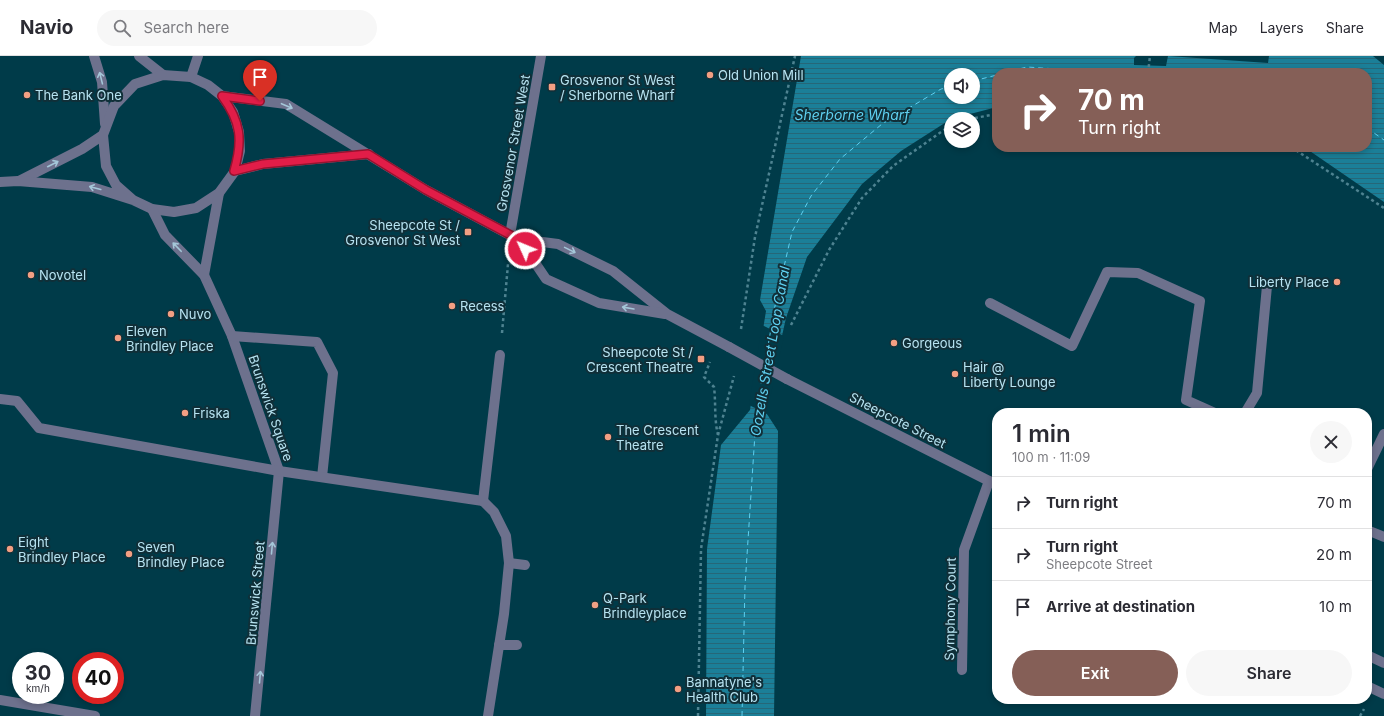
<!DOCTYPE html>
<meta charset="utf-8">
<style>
:root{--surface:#fff;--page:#f7f7f7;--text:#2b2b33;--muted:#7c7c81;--line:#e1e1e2;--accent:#855f57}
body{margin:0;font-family:Inter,sans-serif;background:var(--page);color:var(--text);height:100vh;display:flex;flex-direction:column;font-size:15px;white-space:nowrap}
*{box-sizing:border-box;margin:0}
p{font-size:13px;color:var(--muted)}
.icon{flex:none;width:22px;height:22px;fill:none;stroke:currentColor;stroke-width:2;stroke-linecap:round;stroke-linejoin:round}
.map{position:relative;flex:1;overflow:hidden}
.side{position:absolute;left:992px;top:352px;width:380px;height:296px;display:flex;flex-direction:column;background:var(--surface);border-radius:16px;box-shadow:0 2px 6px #0003}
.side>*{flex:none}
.hud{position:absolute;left:992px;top:12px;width:380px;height:84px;border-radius:16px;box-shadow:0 2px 6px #0003;background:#855f57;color:#fff;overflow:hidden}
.fabs{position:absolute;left:944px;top:12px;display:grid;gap:8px}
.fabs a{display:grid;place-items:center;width:36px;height:36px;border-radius:50%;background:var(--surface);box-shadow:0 2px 6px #0003;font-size:20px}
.speed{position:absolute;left:12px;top:596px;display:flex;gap:8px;font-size:20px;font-weight:700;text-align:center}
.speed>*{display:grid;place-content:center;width:52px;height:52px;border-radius:50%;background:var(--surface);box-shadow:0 2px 6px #0003;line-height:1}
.speed small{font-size:10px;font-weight:400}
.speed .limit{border:6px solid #d22;background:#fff;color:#111}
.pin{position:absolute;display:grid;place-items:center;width:34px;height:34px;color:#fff;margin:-41px -17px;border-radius:50% 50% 50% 0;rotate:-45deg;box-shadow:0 0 4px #0007}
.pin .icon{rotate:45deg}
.me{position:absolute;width:44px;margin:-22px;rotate:314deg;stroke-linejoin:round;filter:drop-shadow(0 0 3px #0008)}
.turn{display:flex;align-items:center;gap:14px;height:84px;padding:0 20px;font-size:18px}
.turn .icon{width:52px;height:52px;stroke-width:2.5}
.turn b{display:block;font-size:28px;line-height:34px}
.round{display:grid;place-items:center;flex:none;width:42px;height:42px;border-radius:21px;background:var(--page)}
.head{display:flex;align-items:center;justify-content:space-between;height:68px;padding:0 20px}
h1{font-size:24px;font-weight:600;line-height:30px}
.cta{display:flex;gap:8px;margin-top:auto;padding:8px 20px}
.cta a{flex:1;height:46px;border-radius:24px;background:var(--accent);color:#fff;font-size:16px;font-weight:600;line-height:46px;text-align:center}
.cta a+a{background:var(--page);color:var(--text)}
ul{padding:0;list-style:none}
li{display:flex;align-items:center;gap:12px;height:52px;padding:0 20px;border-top:1px solid var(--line)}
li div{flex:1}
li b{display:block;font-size:15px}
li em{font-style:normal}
header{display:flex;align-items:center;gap:24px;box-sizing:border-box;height:56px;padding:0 20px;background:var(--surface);border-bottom:1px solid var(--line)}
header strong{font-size:19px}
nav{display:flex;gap:22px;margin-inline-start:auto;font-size:14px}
.search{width:280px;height:36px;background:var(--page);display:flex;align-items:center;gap:10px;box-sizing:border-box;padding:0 14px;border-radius:22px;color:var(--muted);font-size:15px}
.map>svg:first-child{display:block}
.water{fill:url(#water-rules);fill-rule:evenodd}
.pier{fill:#003b49}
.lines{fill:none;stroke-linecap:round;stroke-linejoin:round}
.ferry{stroke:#5fd0f0;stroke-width:1;stroke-dasharray:5 4;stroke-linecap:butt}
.path{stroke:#4e8391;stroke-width:2.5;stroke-dasharray:3 3;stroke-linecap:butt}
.minor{stroke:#6d718d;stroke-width:10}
.minor-bridge{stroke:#6d718d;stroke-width:10}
.oneway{stroke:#a4c6d8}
.route-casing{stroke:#92132f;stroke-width:10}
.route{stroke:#e11d48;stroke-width:7}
.poi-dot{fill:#f39f83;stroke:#102f38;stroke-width:1.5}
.labels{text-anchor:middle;stroke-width:4;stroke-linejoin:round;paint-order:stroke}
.poi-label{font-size:13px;fill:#b7e3f1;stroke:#102f38;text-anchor:start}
.street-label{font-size:13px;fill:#b7e3f1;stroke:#102f38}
.water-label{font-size:14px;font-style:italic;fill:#5fd0f0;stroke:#102f38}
</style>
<header>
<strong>Navio</strong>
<div class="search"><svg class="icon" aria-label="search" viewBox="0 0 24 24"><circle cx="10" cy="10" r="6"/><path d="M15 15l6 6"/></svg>Search here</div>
<nav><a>Map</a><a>Layers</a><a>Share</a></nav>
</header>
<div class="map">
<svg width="1384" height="660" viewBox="0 0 1384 660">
<defs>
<pattern id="water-rules" width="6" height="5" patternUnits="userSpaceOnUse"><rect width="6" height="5" fill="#1b7f98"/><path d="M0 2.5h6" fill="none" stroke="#266778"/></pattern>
</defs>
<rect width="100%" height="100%" fill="#003b49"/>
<!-- water -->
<path class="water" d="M801 0H1136L1134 2V9L1166 10 1168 0 1268 7 1269 0H1373L1384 9V146L1304 91H1367V17H997V51L951 63 901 95 862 128 807 201 786 262 765 355 778 375 774 660H706L707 493 721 389 750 354 766 255 760 244ZM951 19H973V41H951Z"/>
<!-- pier -->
<path class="pier" d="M762 269 784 280 767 355 771 360 749 349Z"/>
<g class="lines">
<!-- ferry -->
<g class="ferry">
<path d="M1003 17 1027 11 1117 17"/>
<path d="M973 25 997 19"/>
<path d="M1367 72 1384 84"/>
<path d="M765 307 775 250 792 176 811 140 840 103 882 68 941 33 951 31"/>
<path d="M742 660 745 530 756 362 763 316"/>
</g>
<!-- path -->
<g class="path">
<path d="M1148 17 1150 0"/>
<path d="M969 63 997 58"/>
<path d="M1291 91 1384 152"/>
<path d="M791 269 829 194 862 142 893 110 951 69"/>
<path d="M741 273 755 181 795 0"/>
<path d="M502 277 508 208"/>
<path d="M718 379 734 320"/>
<path d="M698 660 701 493 718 379C714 363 716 347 714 331L704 321 710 306"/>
<path d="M1360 660 1364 653"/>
</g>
<!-- minor -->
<g class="minor">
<path d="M94 0 102 26 105 68"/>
<path d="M139 0 163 19"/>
<path d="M191 21 198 0"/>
<path d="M222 40 286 48 426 134 510 179 519 183 558 188 613 215 667 258 729 291"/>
<path d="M235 115 263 108 369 98"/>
<path d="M19 125 82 93 103 79"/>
<path d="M0 126 18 125 92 131 133 144 152 153 174 156 196 152 219 137 235 115 240 95 239 76 233 56 222 40 208 29 191 21 163 19 135 28 114 50 103 79 106 110 116 129 133 144"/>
<path d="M152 153 165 179 204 219 232 280 279 415 255 660"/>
<path d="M510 179 541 0"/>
<path d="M519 183 546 223 599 247 665 258"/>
<path d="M204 219 219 137"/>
<path d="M990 247 1072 290 1107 216 1138 217 1200 245 1186 344 1215 357"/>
<path d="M232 280 317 286 333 317 322 421"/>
<path d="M787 323 997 429"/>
<path d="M0 343 17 345 39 372 279 415 483 445"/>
<path d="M1245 357 1257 337 1267 230"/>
<path d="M1367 413 1384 378"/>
<path d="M483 445 494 456 506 480 509 507 504 558 488 660"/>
<path d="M483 445 500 299"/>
<path d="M1367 474 1384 481"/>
<path d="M509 507 525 509"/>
<path d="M499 589H517"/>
<path d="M1367 599 1384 607"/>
<path d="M962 614 964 494 989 425"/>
<path d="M1367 630 1384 638"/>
<path d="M0 644 95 660"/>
</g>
<!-- minor-bridge -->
<path class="minor-bridge" d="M729 291 787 323"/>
</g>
<!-- one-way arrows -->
<defs><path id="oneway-shaft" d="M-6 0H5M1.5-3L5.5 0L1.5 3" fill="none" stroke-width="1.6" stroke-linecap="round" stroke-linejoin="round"/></defs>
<g class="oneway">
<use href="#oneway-shaft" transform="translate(101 22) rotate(-104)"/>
<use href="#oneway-shaft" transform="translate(287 50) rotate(23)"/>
<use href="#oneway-shaft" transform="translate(53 108) rotate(-27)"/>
<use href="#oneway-shaft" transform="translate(95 132) rotate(-165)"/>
<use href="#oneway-shaft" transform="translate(177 191) rotate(-134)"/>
<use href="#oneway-shaft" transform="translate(570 194) rotate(26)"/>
<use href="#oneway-shaft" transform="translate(628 252) rotate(-170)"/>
<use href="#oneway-shaft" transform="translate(272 492) rotate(-85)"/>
<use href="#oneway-shaft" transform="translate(260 621) rotate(-85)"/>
</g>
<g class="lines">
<defs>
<path id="route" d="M260 45 222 40C241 66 243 84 234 115L263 108 368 98 426 134 518 183 525 193"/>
</defs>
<!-- route casing -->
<use href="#route" class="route-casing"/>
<!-- route -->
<use href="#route" class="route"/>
</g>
<!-- markers -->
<g class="poi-dot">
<circle cx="710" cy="19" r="4"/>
<rect x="548" y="27" width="8" height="8" rx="2"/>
<circle cx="27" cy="39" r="4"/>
<rect x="464" y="172" width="8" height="8" rx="2"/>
<circle cx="31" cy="219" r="4"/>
<circle cx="1337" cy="226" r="4"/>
<circle cx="452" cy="250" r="4"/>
<circle cx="171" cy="258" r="4"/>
<circle cx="118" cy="282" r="4"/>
<circle cx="894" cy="287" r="4"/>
<rect x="697" y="299" width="8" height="8" rx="2"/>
<circle cx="955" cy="318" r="4"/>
<circle cx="185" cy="357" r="4"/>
<circle cx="608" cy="381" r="4"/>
<circle cx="10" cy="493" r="4"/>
<circle cx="129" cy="498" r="4"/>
<circle cx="595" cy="549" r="4"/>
<circle cx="678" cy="633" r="4"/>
</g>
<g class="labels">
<!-- poi labels -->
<g class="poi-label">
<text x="718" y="24">Old Union Mill</text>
<text x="560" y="29">Grosvenor St West<tspan x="560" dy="15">/ Sherborne Wharf</tspan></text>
<text x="35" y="44">The Bank One</text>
<text x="460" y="174" text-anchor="end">Sheepcote St /<tspan x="460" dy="15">Grosvenor St West</tspan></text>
<text x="39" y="224">Novotel</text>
<text x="1329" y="231" text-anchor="end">Liberty Place</text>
<text x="460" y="255">Recess</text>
<text x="179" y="263">Nuvo</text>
<text x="126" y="280">Eleven<tspan x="126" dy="15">Brindley Place</tspan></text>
<text x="902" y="292">Gorgeous</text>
<text x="693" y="301" text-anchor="end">Sheepcote St /<tspan x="693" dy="15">Crescent Theatre</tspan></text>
<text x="963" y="316">Hair @<tspan x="963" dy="15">Liberty Lounge</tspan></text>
<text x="193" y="362">Friska</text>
<text x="616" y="379">The Crescent<tspan x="616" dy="15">Theatre</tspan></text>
<text x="18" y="491">Eight<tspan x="18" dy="15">Brindley Place</tspan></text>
<text x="137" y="496">Seven<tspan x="137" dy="15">Brindley Place</tspan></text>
<text x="603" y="547">Q-Park<tspan x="603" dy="15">Brindleyplace</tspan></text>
<text x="686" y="631">Bannatyne's<tspan x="686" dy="15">Health Club</tspan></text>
</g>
<!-- street labels -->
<g class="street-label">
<text transform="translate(513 87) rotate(-80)" y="5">Grosvenor Street West</text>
<text transform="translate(271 352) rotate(71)" y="5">Brunswick Square</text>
<text transform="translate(898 364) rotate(27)" y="5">Sheepcote Street</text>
<text transform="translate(255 537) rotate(-85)" y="5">Brunswick Street</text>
<text transform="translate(950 553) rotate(-89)" y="5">Symphony Court</text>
</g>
<!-- water labels -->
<g class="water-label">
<text x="852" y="64">Sherborne Wharf</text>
<text transform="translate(770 295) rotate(-80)" y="5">Oozells Street Loop Canal</text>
</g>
</g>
</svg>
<div class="fabs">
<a><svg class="icon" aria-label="sound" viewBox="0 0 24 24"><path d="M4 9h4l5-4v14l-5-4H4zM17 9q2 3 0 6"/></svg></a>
<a><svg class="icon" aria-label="layers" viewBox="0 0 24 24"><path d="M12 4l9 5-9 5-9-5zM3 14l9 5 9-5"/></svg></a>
</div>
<div class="speed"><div>30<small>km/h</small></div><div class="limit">40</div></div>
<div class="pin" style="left:260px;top:45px;background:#d93025"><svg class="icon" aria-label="arrive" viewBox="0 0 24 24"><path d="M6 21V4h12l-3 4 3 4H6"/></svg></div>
<svg class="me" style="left:525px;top:193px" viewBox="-20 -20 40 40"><circle r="17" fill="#e11d48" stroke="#fff" stroke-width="3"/><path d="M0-11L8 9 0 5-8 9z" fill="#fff"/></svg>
<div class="hud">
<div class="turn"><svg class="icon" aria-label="right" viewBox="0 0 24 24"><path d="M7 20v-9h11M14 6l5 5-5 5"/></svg><div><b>70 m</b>Turn right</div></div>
</div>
<section class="side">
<div class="head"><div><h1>1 min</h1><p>100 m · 11:09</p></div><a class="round"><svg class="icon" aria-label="close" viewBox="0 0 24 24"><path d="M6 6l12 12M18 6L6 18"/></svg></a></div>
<ul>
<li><svg class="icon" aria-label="right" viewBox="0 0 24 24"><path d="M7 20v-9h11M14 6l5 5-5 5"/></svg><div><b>Turn right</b></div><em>70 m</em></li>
<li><svg class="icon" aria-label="right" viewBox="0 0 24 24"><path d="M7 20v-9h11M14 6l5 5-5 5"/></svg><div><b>Turn right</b><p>Sheepcote Street</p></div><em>20 m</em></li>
<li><svg class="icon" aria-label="arrive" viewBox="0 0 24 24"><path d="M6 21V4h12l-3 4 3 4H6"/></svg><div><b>Arrive at destination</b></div><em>10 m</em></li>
</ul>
<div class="cta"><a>Exit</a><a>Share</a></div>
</section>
</div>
